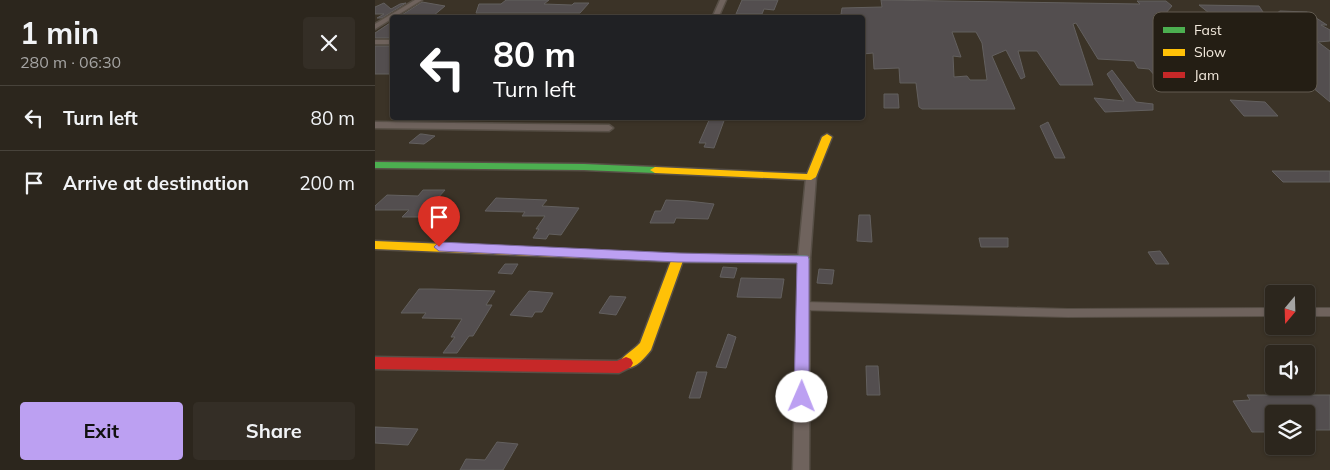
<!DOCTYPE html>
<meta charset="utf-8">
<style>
:root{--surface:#2c261d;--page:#342e26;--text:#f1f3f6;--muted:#a6a5a4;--line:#48433b;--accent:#bca0f2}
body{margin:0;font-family:Mulish,sans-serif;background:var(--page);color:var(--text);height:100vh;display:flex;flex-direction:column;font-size:19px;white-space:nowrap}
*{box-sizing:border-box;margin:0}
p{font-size:16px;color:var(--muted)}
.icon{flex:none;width:28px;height:28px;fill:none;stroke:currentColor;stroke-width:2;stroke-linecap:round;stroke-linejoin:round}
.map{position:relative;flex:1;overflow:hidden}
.sheet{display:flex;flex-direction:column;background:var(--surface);width:375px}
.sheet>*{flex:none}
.guide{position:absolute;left:15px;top:15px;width:475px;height:105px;border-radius:5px;box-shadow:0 1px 4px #0004,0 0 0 1px var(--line);background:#202124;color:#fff;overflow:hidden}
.needle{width:32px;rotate:199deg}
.tools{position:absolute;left:890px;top:285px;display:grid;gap:10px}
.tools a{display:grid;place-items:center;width:50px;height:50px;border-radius:5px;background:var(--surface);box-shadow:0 1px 4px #0004,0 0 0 1px var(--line);font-size:25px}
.pin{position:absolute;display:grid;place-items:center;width:42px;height:42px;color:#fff;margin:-51px -21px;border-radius:50% 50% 50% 0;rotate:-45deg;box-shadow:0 0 5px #0007}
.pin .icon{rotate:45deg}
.me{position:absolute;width:55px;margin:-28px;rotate:1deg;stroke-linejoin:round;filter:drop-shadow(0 0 4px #0008)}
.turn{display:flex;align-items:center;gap:18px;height:105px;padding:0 20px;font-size:22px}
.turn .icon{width:65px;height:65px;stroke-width:2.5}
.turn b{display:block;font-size:35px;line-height:42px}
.round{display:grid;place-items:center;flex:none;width:52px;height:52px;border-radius:5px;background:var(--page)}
.head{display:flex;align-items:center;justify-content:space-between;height:85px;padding:0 20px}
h1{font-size:30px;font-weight:700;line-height:38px}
.cta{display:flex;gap:10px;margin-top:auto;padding:10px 20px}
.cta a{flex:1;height:58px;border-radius:5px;background:var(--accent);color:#111;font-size:20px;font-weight:700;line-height:58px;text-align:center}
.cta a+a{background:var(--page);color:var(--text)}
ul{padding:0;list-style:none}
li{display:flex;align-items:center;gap:15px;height:65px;padding:0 20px;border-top:1px solid var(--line)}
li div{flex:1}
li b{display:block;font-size:19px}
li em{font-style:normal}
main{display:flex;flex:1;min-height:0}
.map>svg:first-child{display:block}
.building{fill:#534e4f;stroke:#63605f;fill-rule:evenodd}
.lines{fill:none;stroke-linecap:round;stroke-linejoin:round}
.lane-far1-casing{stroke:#574f46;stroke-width:8}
.lane-casing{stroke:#574f46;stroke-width:10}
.street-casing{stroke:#574f46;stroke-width:3}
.fast-casing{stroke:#574f46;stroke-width:3}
.slow-casing{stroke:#574f46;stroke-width:3}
.jam-casing{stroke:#574f46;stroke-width:3}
.lane-far1{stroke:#6f635d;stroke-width:5.5}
.lane{stroke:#6f635d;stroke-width:8}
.street{fill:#6f635d;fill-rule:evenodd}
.fast{fill:#4caf50;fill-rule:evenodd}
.slow{fill:#ffc107;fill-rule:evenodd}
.jam{fill:#c62828;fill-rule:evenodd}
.route{fill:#bca0f2;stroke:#7a689d}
.key{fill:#241e14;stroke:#625b50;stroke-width:1}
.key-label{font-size:14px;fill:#f3eadd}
</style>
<main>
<section class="sheet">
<div class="head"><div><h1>1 min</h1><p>280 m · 06:30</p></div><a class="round"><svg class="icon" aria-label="close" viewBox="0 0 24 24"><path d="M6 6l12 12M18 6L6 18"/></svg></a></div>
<ul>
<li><svg class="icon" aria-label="left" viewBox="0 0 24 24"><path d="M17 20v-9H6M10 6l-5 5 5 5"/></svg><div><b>Turn left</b></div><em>80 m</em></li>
<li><svg class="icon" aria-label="arrive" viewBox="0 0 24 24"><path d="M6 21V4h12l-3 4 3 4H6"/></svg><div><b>Arrive at destination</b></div><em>200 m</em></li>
</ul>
<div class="cta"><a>Exit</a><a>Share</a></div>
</section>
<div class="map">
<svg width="955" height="470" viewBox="0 0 955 470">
<rect width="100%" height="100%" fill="#3b3327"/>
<!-- building -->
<g class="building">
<path d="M131 0H174L169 4 197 5 199 3H214L205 13H101L104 4H126Z"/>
<path d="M367 0H403L399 10 389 9 387 14H361Z"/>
<path d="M506 0 765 4 762 1H791L797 6 790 14 855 77 829 78 830 79 781 77 774 69 763 68 759 61 723 59 701 23 698 24 718 85H685L662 51H643L650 77 646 79 631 50 617 56 640 109H547L544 107 541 83H525L524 68 499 69 498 53 488 54V18L466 14 467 8 507 7ZM577 32H601L607 43 612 80H595L592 76 579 77 578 56 586 57Z"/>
<path d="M47 2 70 6 58 16 22 18Z"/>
<path d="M9 3 16 9 25 4 31 3 7 18H2L9 14H0V7Z"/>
<path d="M824 5 884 6 890 15H899L905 11 932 12 952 25H946L955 30V41L943 42 955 51V102L931 82 891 81 880 67 864 55H860L824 21H844Z"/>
<path d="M18 21V38H0V33Z"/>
<rect x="0" y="46" width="18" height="28"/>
<path d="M737 70 761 102 778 104V110L730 112 719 98 749 101 732 74Z"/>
<path d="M509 94H523L524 108H509Z"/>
<path d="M855 100 890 102 903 116H869Z"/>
<path d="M335 118H350L339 148 329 147 331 143H324Z"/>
<path d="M673 122 690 158H680L665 126Z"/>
<path d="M45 134H47L60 136 49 144 34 143Z"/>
<path d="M897 171H955V182H908Z"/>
<path d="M48 190H70L46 217H27L34 210H0V206L12 195 43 196Z"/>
<path d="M121 198 172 200 167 206 204 208 186 235 174 234 171 239 158 238 164 229H161L170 216H147L150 212 110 211Z"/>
<path d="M291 200 313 201 339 204 333 219 301 218 299 223H275L280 211H286Z"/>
<path d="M484 215H495L497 242 482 241Z"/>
<path d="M604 238H633V247H606Z"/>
<path d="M785 251 794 264H781L773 252Z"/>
<path d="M130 264H143L137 274 123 273Z"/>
<path d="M348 267 362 268 359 278 345 277Z"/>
<path d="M444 269 459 270 457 284 442 283Z"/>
<path d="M366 278 409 279 406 298 362 297Z"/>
<path d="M44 289H57L120 291 111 305H117L98 336H94L82 353H68L80 337H76L87 319 47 318 51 313H26Z"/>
<path d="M154 291 178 293 167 312H160L157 317 135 315Z"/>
<path d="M235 296 251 297 241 315 224 313Z"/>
<path d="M353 334 361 337 351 368 341 367Z"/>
<path d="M491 366H503L505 395H492Z"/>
<path d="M322 372H332L325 398H314Z"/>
<path d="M872 395H955V430H931V414H899V432H877L858 401 875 400Z"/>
<path d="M0 427 43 429 33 445 0 443Z"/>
<path d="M122 442 143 444 128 470H85L91 459 110 460Z"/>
</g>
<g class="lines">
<defs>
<path id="lane-far1" d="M428 306H432"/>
<g id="lane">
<path d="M428 306 693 313 899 312"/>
<path d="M931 312H955"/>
</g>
<g id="street">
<path d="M40 0H47L0 29V24Z"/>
<path d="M345 0H351L343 18H337Z"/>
<rect x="0" y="40" width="18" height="4"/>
<path d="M0 122 234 125 238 128 234 131 0 128Z"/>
<path d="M436 174 441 177 435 259 434 470H418L423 259 431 177Z"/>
</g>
<g id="fast">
<path d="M0 162 209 164 280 167 285 170 280 173 209 170 0 168Z"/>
<path d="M210 250 303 254 429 255 433 256 435 259 433 262 429 263 303 262 210 258 206 257 204 254 206 251Z"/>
</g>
<g id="slow">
<path d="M452 134 457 137 441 177 436 180 280 173 275 170 280 167 432 174 447 137Z"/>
<path d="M0 241 210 250 214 251 216 254 214 257 210 258 0 249Z"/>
<path d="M303 254 307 255 309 258 276 350C269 359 258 372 246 367L244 363C247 356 259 350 265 343L297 258 299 255Z"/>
</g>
<path id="jam" d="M0 357 242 361 251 357 256 359 258 363 256 367 244 373 0 369Z"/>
</defs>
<!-- lane-far1 casing -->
<use href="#lane-far1" class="lane-far1-casing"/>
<!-- lane casing -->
<use href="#lane" class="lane-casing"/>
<!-- street casing -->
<use href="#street" class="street-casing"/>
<!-- fast casing -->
<use href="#fast" class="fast-casing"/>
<!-- slow casing -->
<use href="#slow" class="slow-casing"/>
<!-- jam casing -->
<use href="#jam" class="jam-casing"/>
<!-- lane-far1 -->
<use href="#lane-far1" class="lane-far1"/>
<!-- lane -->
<use href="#lane" class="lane"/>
<!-- street -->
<use href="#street" class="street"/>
<!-- fast -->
<use href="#fast" class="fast"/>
<!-- slow -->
<use href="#slow" class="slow"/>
<!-- jam -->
<use href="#jam" class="jam"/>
</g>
<!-- route -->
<path class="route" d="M64 242 303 253 433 256 434 259V397L432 402 427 404 422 402 419 397 422 263 303 262 64 251 59 247Z"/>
<!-- legend -->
<rect x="778" y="12" width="164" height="80" rx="8" class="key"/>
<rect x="788" y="27" width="22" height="6" fill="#4caf50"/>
<rect x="788" y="49" width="22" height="7" fill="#ffc107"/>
<rect x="788" y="72" width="22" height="6" fill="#c62828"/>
<g class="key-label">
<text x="819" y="35">Fast</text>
<text x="819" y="57">Slow</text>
<text x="819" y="80">Jam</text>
</g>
</svg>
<div class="tools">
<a><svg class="needle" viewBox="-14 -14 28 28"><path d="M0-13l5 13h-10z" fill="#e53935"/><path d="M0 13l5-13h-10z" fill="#a6a5a4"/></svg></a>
<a><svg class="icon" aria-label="sound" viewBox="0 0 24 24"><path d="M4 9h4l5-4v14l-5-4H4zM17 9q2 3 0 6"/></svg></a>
<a><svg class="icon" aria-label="layers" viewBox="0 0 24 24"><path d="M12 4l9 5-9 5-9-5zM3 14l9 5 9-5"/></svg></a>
</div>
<div class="pin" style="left:64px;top:247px;background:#d93025"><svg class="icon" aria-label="arrive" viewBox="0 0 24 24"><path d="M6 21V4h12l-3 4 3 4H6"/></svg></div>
<svg class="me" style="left:427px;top:397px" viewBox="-20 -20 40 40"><circle r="19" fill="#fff"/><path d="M0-13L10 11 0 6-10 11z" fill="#bca0f2"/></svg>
<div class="guide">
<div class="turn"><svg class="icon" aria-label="left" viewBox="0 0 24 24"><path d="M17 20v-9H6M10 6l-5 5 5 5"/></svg><div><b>80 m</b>Turn left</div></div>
</div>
</div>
</main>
